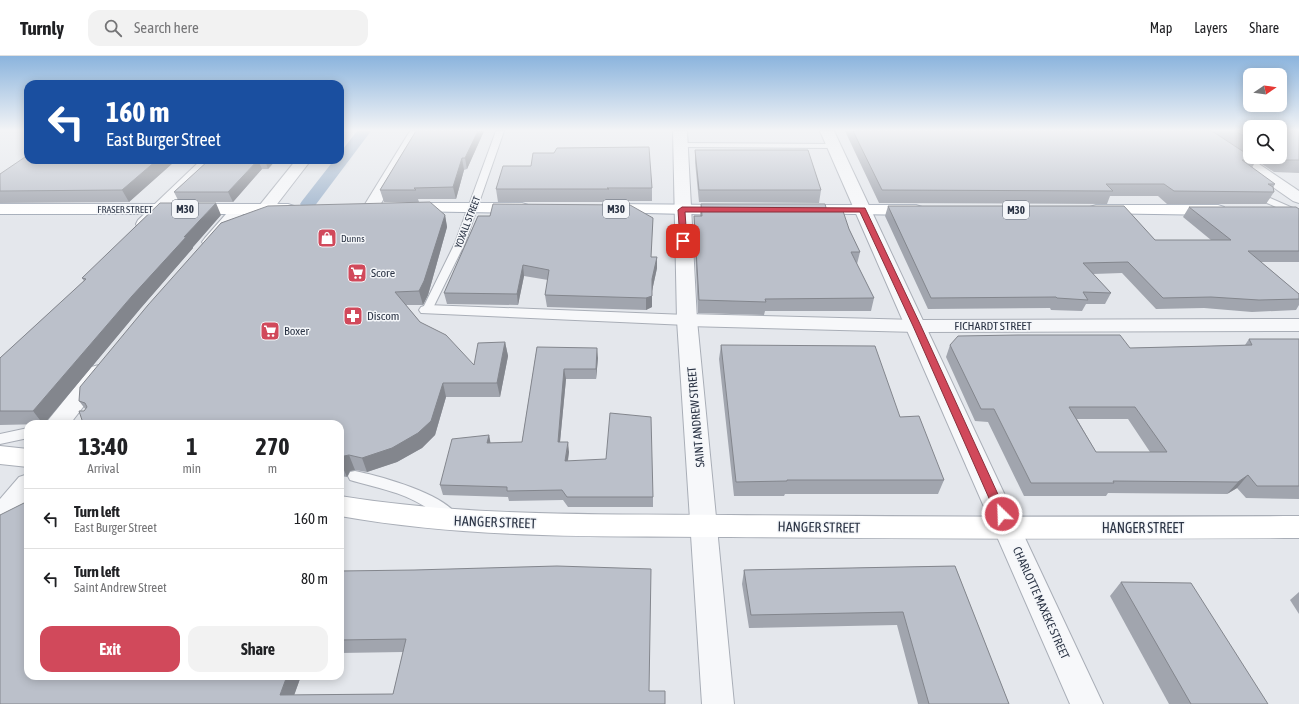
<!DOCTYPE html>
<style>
:root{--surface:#fff;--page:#f2f2f2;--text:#202124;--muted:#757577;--line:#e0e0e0;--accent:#d1495b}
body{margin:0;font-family:"Asap Condensed",sans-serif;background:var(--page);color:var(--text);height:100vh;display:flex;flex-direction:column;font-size:15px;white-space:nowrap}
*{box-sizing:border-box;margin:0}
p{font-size:13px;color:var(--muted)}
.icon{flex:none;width:22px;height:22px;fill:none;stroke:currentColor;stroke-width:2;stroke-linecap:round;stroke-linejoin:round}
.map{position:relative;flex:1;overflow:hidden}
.details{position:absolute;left:24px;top:364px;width:320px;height:260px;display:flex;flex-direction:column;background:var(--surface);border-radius:12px;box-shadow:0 2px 10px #0003}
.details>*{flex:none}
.top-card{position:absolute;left:24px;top:24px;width:320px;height:84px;border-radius:12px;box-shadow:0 2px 10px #0003;background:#1a4fa0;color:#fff;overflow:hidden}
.needle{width:26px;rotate:77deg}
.fabs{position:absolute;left:1243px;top:12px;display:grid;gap:8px}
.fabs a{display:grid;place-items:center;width:44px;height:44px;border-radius:8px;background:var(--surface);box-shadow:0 2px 10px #0003;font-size:20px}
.pin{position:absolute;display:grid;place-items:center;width:34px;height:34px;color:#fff;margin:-17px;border-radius:8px;box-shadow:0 2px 6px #0006}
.me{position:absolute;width:44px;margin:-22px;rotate:336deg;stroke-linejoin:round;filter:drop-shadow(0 0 3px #0008)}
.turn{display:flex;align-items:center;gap:14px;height:84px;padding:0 16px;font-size:18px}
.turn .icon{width:52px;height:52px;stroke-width:2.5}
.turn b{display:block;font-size:28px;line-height:34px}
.eta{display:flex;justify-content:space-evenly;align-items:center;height:68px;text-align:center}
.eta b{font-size:24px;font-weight:700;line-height:28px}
.primary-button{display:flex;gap:8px;margin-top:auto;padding:8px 16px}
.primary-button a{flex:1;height:46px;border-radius:12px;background:var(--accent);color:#fff;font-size:16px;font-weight:700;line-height:46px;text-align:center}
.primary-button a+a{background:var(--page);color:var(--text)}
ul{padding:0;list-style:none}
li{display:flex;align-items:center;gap:12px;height:60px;padding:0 16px;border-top:1px solid var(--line)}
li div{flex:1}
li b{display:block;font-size:15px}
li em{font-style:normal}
header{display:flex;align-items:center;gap:24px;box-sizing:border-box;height:56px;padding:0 20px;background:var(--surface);border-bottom:1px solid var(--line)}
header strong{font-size:19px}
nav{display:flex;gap:22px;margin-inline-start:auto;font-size:14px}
.search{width:280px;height:36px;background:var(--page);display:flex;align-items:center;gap:10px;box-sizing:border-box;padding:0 14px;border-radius:12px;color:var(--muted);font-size:15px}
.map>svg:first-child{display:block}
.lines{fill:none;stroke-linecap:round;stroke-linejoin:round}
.canal{fill:#9fb4cc;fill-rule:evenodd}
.service-casing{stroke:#a9aeb7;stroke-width:2}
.pedestrian-casing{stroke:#a9aeb7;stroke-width:2}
.minor-casing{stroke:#a9aeb7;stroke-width:2}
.tertiary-casing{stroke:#a9aeb7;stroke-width:2}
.secondary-casing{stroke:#a9aeb7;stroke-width:2}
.primary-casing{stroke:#a3abb8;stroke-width:2}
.service{fill:#f7f8fa;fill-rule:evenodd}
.pedestrian{fill:#f7f8fa;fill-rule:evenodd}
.minor{fill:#f7f8fa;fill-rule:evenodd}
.tertiary{fill:#f7f8fa;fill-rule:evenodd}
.secondary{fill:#fff;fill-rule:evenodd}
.primary{fill:#fff;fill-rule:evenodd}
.wall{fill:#a1a5ae;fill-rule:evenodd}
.shaded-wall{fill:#83868d}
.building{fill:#bbc0ca;stroke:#83868d;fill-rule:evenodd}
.route{fill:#d1495b;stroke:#882f3b}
.labels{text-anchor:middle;stroke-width:3;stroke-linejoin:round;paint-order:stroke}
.far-street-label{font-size:10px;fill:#2b3445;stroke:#f4f6f9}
.far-poi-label{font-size:10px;fill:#2b3445;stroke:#f4f6f9;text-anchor:start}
.shield{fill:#f4f6f9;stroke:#676e7b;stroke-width:1}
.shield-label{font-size:11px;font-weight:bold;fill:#2b3445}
.poi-label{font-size:12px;fill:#2b3445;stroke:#f4f6f9;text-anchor:start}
.street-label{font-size:12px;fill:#2b3445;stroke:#f4f6f9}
.near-street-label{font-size:14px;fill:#2b3445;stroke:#f4f6f9}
</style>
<header>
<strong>Turnly</strong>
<div class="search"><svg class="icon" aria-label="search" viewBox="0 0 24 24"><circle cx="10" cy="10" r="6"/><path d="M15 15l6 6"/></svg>Search here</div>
<nav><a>Map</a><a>Layers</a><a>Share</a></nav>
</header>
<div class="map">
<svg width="1299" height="648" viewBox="0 0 1299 648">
<rect width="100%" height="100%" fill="#e4e7ec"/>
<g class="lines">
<!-- canal -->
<path class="canal" d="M357 75H371L314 151 308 153 302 151 300 148 302 145 334 104H340V97Z"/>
<defs>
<g id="service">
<path d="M496 75H504L465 187 432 254 427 257 423 256 422 254 455 187Z"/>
<path d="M678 87 834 88 838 90 834 92 681 91 677 89Z"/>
<path d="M1270 142 1295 153 1296 155 1295 157H1289L1267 147 1266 145Z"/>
<path d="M28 372V382L0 388V378Z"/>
<path d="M355 415C380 420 446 438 458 461L456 465C445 469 433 456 424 450 400 435 376 432 350 424L348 420 350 416Z"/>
</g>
<path id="pedestrian" d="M427 249 687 259 693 260 695 264 693 268 687 269 421 257 419 254 421 251Z"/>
<g id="minor">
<path d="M410 75H423L376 156 370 158 364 156 362 153Z"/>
<path d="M1196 75H1210L1299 135V147L1293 145 1197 78Z"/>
<path d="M201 104H216L150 172 144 173 138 172 136 168 138 164Z"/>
<path d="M296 104H311L271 156 265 158 259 156 257 153 259 150Z"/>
<path d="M239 148 245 150 247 153 245 156 217 190 211 191 205 190 202 186 205 182 233 150Z"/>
<path d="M687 258 917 264 1299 263V275L917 276 687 270 680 268 677 264 680 260Z"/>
<path d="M99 309 107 311 110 316 70 368H45L91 311Z"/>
<path d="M28 418V446L9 469 0 472V443L19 421Z"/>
</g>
<g id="tertiary">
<path d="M673 75H687L697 264 734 648H702L677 264Z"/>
<path d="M820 75H834L1103 648H1070Z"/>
</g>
<g id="secondary">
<path d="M0 390 28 393V411L0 408Z"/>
<path d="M340 440C469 461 600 458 730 459 920 461 1109 461 1299 460V482C1109 483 920 483 730 481 600 480 469 483 340 460Z"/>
</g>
<g id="primary">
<path d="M408 147H522L528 149 530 152 528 155 522 157 402 155 400 152 402 149Z"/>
<path d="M0 148H288L294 150 296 153 294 156 288 158H0Z"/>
<path d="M608 148 730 149 736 151 738 154 736 157 730 159 602 156 600 153 602 150Z"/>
<path d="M798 149H916L922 151 924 154 922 157 916 159 792 157 790 154 792 151Z"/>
<path d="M1096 149H1218L1224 151 1226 154 1224 157 1218 159 1090 157 1088 154 1090 151Z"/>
</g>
</defs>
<!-- service casing -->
<use href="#service" class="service-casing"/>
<!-- pedestrian casing -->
<use href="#pedestrian" class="pedestrian-casing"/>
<!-- minor casing -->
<use href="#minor" class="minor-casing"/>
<!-- tertiary casing -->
<use href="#tertiary" class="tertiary-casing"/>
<!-- secondary casing -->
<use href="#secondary" class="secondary-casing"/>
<!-- primary casing -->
<use href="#primary" class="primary-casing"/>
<!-- service -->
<use href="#service" class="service"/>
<!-- pedestrian -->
<use href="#pedestrian" class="pedestrian"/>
<!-- minor -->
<use href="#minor" class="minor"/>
<!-- tertiary -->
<use href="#tertiary" class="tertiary"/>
<!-- secondary -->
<use href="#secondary" class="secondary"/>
<!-- primary -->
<use href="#primary" class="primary"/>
</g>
<!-- wall -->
<g class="wall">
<path d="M416 75H484L467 113 464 114 456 143H418L419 146H384L380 134Z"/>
<path d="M845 75H1250V101H1280L1299 75V117L1274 116 1256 104 1252 112 1275 128 1273 132 1274 136 1266 148H1167L1158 140H1110L1107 148 879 147Z"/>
<path d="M695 94 821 134 819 147 699 146 695 106Z"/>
<path d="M209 104H276L268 113H262L233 146H179L174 136Z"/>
<path d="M174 106 129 146 0 147V118Z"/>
<path d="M652 132V145H609V146H498L496 133Z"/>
<path d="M701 148 827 155 849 173 860 196 857 208 874 242 871 255H765L764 259 698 257 694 172V160H700Z"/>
<path d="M888 150 1155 184H1211L1183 161 1189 151 1299 153V206H1261L1299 238V249L1296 254 1252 256 1204 252 1156 253 1122 217 1093 218 1111 237 1105 248H1086L1082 255 1051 254 1050 252 928 253 885 160Z"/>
<path d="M221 159 193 191V192L140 253 44 368 0 369V302L84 225 82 222Z"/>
<path d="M445 159 447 171 428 239 423 249H406L420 266 474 309 505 286 508 300 500 341H446L435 379 422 392 397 406 367 416 355 414 350 415 347 421 340 420V368H84L83 367 84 355 86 354 79 345Z"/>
<path d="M478 160 652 172 651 201H657V212L652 235V251L646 254 547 251 545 239 548 224 524 220 518 249 447 248 444 237Z"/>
<path d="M1249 283H1299V443L1246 442 1237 432 1227 438 1108 437 1106 440H1024L988 366 975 365 946 301 950 289 1130 292 1245 289ZM1077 363H1128L1150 396H1096Z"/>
<path d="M721 289 900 361 944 424 938 438H785L784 440H734L719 303Z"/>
<path d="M537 291 598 302 596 323H566L560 386 569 396 568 405 653 441V451H568L563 444 509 445 508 441 443 439 440 429 489 379 490 387 522 386Z"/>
<path d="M955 510 1009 648H918L897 569 749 572 742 528 744 514Z"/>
<path d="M340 515 649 635 0 648 28 620H301L294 639 393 638 403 596 340 597Z"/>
<path d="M1121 526 1268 648H1169L1110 540Z"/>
<path d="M1299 536V558L1290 544Z"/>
</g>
<!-- shaded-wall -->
<g class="shaded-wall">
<path d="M478 75H484L467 113 465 102Z"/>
<path d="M462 102 464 114 456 143 453 131Z"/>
<path d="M157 104H174V106L129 146 122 134Z"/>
<path d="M258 104 262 113 233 146 228 136Z"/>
<path d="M265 104H276L268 113Z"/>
<path d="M216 147 221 159 193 191V192L140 253 44 368H43L33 355 132 240 184 181Z"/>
<path d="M445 159 447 171 428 239 423 249 419 235Z"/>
<path d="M657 201V212L652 235V251L646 254V242L652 223Z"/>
<path d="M523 209 524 220 518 249 517 238Z"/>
<path d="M505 286 508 300 500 341 497 327Z"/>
<path d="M597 292 598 302 596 323V313Z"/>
<path d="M564 313 566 323 559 396 558 386Z"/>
<path d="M443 327 446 341 435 379 422 392 397 406 367 416 362 402Z"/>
<path d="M489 379 491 389 487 387Z"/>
<path d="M568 386 569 396 566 415 565 405Z"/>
<path d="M349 399 355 414 350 415 347 421 341 407 344 400Z"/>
<path d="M1248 419 1237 432 1227 438 1238 426Z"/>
<path d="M340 493 344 501 340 511Z"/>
<path d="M287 620H301L291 648 280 639Z"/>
</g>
<!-- building -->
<g class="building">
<path d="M416 75H478L465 102H462L453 131 414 132 416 134H380Z"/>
<path d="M853 75H1212L1250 100V101H1252L1256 104H1242L1275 128H1268L1273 131 1274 136 1174 135 1164 128H1106L1113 135 882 134Z"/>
<path d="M1236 75H1250V84Z"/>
<path d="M1280 75H1299V104H1282L1277 101H1280Z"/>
<path d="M649 91 652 132H607L609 133H496L503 110H531L533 97H554L557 92Z"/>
<path d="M695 94H808L821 134H699Z"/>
<path d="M28 99V104H157L122 134 0 135V118Z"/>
<path d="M209 104H258L228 136H174Z"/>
<path d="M430 146 445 159 424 225 419 235 395 236 420 266 446 279 474 309 478 287 505 286 497 327H443L431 365 418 377 392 392 362 402 349 399 344 400 341 407H340V368H84L83 367 79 355H84L87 351 85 347 79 345 80 331 148 249 221 167 268 150Z"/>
<path d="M160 147H216L184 181 187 180 132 240 33 355H0V302L86 223 82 222Z"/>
<path d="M493 148 630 149 653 162 651 201H657L652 223V240L646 242 545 239 549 214 523 209 517 238 444 237 478 160H490Z"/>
<path d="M701 148H825L827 155H843L849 173 860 196H851L874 242 765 243 766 246 699 244 694 160H702Z"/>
<path d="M888 150H1124L1155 184H1231L1189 151H1296L1299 153V195H1248L1299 238V243L1259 244 1211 241 1163 242 1128 206 1083 207 1111 237 1083 236 1088 244 1057 242 1056 241 931 242Z"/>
<path d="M1018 279H1120L1130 292 1252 289 1249 283H1299V430H1257L1248 419 1238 426 1113 425 1114 427H1031L994 353H981L950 289 958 280ZM1069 351H1135L1167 396H1096Z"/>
<path d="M721 289 875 290 900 361 919 360 944 424H787V425L736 426Z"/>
<path d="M537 291 597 292 596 313H564L558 386H568L565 405 606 403 610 357 651 361 653 441H567L562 434 507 435V431L440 429 452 383 489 379 487 387 522 386Z"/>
<path d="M26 446H28V620H287L280 639 393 638 406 583 340 584V515L414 514 557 510 651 513 649 635H665V648H0V459Z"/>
<path d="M955 510 1009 648H929L903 556 751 559 744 514Z"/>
<path d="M1121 526 1191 527 1268 648H1191Z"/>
</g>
<!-- sky -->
<linearGradient id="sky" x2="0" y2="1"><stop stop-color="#8bb4dd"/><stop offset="0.45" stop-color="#f3f4f6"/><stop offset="1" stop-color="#f3f4f6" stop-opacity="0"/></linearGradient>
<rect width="1299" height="165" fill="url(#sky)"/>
<!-- route -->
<path class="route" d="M682 151 865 152 921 270 1007 458 1006 462H998L996 458 913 270 860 156H685L687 185 683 187 680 185 678 154Z"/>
<!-- icons -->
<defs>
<symbol id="shop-square" viewBox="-11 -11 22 22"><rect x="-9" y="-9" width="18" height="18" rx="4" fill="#d1495b" stroke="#f4f6f9"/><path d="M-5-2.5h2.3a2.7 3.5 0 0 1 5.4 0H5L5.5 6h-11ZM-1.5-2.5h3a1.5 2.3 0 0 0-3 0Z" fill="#fff"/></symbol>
<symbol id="supermarket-square" viewBox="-11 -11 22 22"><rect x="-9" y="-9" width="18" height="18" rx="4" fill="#d1495b" stroke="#f4f6f9"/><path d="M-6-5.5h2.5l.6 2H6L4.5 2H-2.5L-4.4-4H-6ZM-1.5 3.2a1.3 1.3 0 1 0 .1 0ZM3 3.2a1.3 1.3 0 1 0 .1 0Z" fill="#fff"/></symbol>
<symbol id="pharmacy-square" viewBox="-11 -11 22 22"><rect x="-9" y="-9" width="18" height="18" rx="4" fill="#d1495b" stroke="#f4f6f9"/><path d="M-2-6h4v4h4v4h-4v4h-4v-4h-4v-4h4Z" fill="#fff"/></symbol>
</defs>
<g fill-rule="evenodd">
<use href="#shop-square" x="316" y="171" width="22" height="22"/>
<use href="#supermarket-square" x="346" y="206" width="22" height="22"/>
<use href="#pharmacy-square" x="342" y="249" width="22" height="22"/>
<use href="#supermarket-square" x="259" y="264" width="22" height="22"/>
</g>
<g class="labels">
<!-- far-street labels -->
<g class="far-street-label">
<text x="125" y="157">FRASER STREET</text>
<text transform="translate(467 166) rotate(-69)" y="4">YOXALL STREET</text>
</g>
<!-- far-poi labels -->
<g class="far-poi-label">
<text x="341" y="186">Dunns</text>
</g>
<!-- shield labels -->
<g class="shield">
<rect x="172" y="144" width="26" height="18" rx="3"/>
<rect x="603" y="144" width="26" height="18" rx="3"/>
<rect x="1003" y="145" width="26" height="18" rx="3"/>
</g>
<g class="shield-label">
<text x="185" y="157">M30</text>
<text x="616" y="157">M30</text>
<text x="1016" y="158">M30</text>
</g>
<!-- poi labels -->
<g class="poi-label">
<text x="371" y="221">Score</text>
<text x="367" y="264">Discom</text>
<text x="284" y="279">Boxer</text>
</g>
<!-- street labels -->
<g class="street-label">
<text x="993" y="274">FICHARDT STREET</text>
<text transform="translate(696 361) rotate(-95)" y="4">SAINT ANDREW STREET</text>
<text transform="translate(1041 547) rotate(66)" y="4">CHARLOTTE MAXEKE STREET</text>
</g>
<!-- near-street labels -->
<g class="near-street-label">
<text transform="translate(495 466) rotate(2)" y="5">HANGER STREET</text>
<text transform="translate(819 471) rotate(1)" y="5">HANGER STREET</text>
<text x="1143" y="477">HANGER STREET</text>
</g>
</g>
</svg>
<div class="fabs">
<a><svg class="needle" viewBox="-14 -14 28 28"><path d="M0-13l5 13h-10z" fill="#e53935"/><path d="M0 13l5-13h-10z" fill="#757577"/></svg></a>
<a><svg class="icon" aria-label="search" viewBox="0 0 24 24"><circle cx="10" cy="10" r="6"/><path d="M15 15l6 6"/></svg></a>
</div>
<div class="pin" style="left:683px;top:185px;background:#d93025"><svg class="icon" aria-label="arrive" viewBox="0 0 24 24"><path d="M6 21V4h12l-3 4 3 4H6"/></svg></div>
<svg class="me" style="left:1002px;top:458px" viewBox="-20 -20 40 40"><circle r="17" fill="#d1495b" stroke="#fff" stroke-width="3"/><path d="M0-11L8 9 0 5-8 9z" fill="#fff"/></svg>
<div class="top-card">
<div class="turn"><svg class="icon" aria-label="left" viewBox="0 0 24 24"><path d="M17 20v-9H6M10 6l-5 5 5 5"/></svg><div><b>160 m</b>East Burger Street</div></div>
</div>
<section class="details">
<div class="eta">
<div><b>13:40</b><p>Arrival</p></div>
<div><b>1</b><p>min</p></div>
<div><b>270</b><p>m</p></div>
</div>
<ul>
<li><svg class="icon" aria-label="left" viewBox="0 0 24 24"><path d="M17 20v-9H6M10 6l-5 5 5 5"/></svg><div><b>Turn left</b><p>East Burger Street</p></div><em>160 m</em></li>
<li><svg class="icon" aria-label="left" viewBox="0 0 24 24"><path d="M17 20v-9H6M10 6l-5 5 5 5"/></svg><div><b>Turn left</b><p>Saint Andrew Street</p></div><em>80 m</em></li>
</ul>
<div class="primary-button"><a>Exit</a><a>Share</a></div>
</section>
</div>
